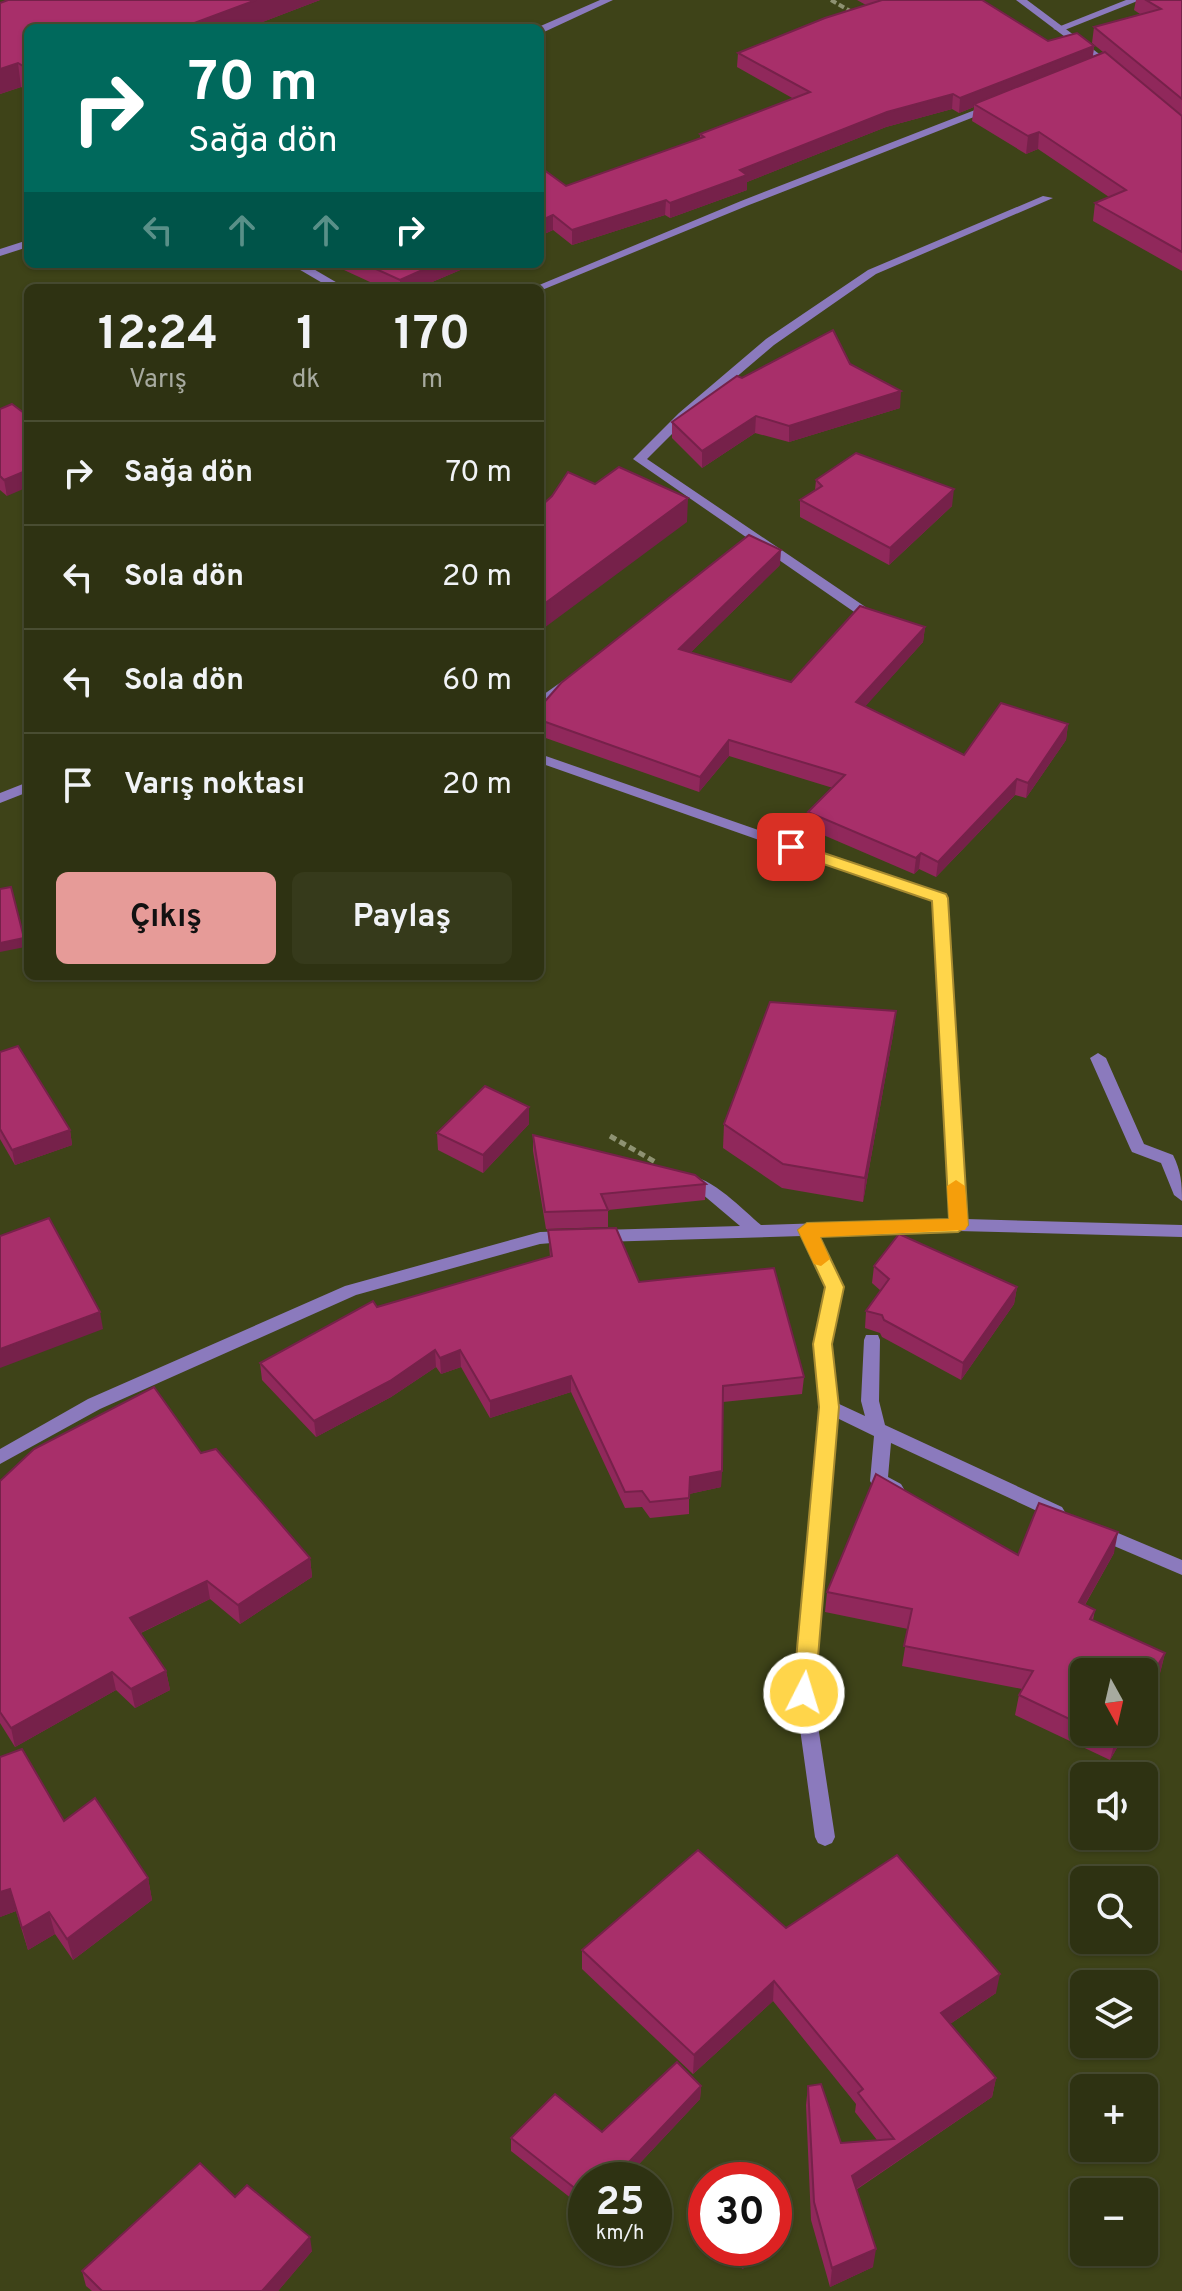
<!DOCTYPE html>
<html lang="tr">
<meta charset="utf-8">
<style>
:root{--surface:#2e3212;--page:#363a1b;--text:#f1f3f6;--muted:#a7aa9f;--line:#494d32;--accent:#e69b98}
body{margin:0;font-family:Overpass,sans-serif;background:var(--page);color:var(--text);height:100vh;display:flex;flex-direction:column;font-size:30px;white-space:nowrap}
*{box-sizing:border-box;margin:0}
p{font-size:26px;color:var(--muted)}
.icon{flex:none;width:44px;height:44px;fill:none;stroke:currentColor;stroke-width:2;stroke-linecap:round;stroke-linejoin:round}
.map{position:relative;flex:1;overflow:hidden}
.panel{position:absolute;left:24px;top:284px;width:520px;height:696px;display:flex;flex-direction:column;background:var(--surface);border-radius:12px;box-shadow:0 2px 6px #0004,0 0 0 2px var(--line)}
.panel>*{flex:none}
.banner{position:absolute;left:24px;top:24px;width:520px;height:244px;border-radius:12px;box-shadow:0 2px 6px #0004,0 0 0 2px var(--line);background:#00695c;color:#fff;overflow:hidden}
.needle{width:52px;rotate:172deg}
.buttons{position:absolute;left:1070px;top:1658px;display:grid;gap:16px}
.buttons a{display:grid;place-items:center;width:88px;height:88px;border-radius:12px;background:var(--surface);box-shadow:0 2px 6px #0004,0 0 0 2px var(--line);font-size:40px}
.speed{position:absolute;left:568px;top:2162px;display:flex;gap:16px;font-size:40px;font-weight:700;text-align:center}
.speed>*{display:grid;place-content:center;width:104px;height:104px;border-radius:50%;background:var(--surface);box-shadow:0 2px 6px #0004,0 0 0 2px var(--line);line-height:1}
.speed small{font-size:20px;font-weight:400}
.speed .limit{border:12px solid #d22;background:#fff;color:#111}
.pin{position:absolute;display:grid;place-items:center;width:68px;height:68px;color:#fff;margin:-34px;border-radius:16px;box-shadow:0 4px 12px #0006}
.me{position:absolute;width:88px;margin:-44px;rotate:5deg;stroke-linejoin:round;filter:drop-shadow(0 0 6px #0008)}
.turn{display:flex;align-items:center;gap:28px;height:168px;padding:0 32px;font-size:36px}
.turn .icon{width:104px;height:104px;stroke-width:2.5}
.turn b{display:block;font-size:56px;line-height:68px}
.lanes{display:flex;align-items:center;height:76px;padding:0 32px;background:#0003;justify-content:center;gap:40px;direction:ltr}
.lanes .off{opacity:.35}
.eta{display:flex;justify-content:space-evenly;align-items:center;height:136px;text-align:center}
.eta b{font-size:48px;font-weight:700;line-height:56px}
.primary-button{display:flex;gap:16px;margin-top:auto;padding:16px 32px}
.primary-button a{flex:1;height:92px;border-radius:12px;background:var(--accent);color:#111;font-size:32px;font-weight:700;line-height:92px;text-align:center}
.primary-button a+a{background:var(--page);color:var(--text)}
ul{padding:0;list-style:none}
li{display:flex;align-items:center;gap:24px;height:104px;padding:0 32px;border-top:2px solid var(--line)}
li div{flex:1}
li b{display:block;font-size:30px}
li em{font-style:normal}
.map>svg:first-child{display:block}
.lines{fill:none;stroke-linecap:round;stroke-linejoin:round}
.path-far1{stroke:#8e9272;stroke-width:4;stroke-dasharray:6 3;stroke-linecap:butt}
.path{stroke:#8e9272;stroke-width:5;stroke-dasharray:7 4;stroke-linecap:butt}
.service{fill:#8b7abd;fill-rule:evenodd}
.minor{fill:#8b7abd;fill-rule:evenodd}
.tertiary{fill:#8b7abd;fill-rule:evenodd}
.wall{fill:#90285b}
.shaded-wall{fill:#76214a}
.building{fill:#a82f6a;stroke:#76214a;stroke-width:2}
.route{fill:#ffd54a;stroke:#a68a30;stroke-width:2}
.slow{fill:#f59e0b}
</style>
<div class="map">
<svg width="1182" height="2291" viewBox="0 0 1182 2291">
<rect width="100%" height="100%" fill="#3e4318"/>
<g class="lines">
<!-- path-far1 -->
<path class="path-far1" d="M831 0 852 12"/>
<!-- path -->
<path class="path" d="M610 1136 657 1163"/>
<!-- service -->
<path class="service" d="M1043 196 1053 198 876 274 774 345 687 419 647 459 870 610V616H860L633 459 679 413 766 339 868 270Z"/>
<!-- minor -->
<g class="minor">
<path d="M600 0H613L544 32 540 33V28H536Z"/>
<path d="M1126 0H1140L1062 31 1053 29Z"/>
<path d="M993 103 998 106 997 108 749 205 542 290 532 288 741 201Z"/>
<path d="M28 240V247L0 256V249Z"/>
<path d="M290 264H305L346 288H331Z"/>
<path d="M564 680 571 684 569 687 540 708V697Z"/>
<path d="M540 754 945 895 966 1219 1182 1225V1237L958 1231 818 1235 842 1287 832 1344 837 1403 865 1416 861 1401 864 1340 866 1335H878L880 1340 879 1401 885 1425 1062 1507 1065 1512 1062 1517 1056 1519 1050 1517 891 1443 888 1477 901 1484 904 1489 901 1494C891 1497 875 1491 870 1481L874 1436 837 1418 813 1693 835 1837 832 1843 825 1846 818 1843 815 1837 795 1693 820 1407 814 1344 826 1287 802 1236 600 1242 594 1240 592 1236 594 1232 600 1230 740 1226 695 1188 681 1184 679 1180 681 1176C706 1170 743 1210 761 1225L949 1219 933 901 540 763Z"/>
<path d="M28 782V792L0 803V793Z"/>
<path d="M1098 1053 1106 1058 1144 1144 1173 1155C1181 1171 1182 1183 1182 1201L1174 1195 1161 1163 1132 1152 1130 1148 1090 1058Z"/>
<path d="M569 1231 575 1233 577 1237 575 1241 540 1244 356 1295 100 1409 0 1464V1449L88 1399 345 1286 540 1232Z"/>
<path d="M1099 1525 1182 1560V1575L1093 1537 1090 1532 1093 1527Z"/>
</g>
<!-- tertiary -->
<path class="tertiary" d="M1016 0H1027L1118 68 1109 70Z"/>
</g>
<!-- wall -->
<g class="wall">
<path d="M320 0 247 28H28V91L21 87 0 94V3Z"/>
<path d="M857 0H982L1048 41 1094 46 1093 56 1103 52 1092 43 1094 27 1140 14 1134 10 1136 0H1182V271L1093 221 1095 203 1109 197 1038 149 1026 154 972 121 974 107 959 113 952 109 886 127 747 182V190L670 218 665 215 572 245 553 230 540 236 566 186 700 138V134L794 99 737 67 738 53 866 5Z"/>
<path d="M331 264H465V268L418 288H383Z"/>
<path d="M850 364 900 408 789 442 755 433 702 468 672 438V422L742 378Z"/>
<path d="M0 409 7 496 0 490Z"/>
<path d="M816 480 952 506 889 565 800 517V500L815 490Z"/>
<path d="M780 565 691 652 791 682 925 627 923 642 865 706 964 755 1068 724 1066 740 1026 798 1015 795 936 877 919 869 914 874 807 828 808 812 833 788 729 756 699 792 540 736V707Z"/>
<path d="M896 1011 893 1035 863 1202 782 1188 723 1148 724 1124Z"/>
<path d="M0 1052 70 1130 72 1145 15 1165 0 1139Z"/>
<path d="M529 1124 483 1173 438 1150 437 1133Z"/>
<path d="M533 1135 706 1184 705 1200 608 1210V1227L546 1229 533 1151Z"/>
<path d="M548 1230 804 1377 802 1394 723 1402 721 1487 689 1494V1514L650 1518 642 1507 625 1508 571 1392 490 1418 461 1367 441 1374 436 1367 391 1397 316 1437 262 1380 260 1363 377 1307 550 1257Z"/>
<path d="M874 1266 1017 1287 1014 1304 961 1380 882 1337 880 1333 865 1328 866 1311 881 1291 872 1283Z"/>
<path d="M201 1453 310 1558 312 1577 240 1624 210 1599 141 1633 166 1671 170 1690 135 1708 116 1690 15 1747 0 1723V1481Z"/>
<path d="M1114 1553 1085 1605 1095 1610 1093 1620 1165 1653 1160 1673 1144 1701V1672H1084V1732H1126L1110 1760 1015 1715 1019 1695 1022 1689 902 1666 908 1629 825 1612 827 1592 1018 1555Z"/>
<path d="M64 1821 148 1878 152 1900 73 1960 55 1934 28 1950 16 1911 0 1917Z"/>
<path d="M786 1928 996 1993 950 2024 996 2078 992 2097 856 2190 873 2267 830 2287 811 2220 806 2105 808 2086 841 2143 877 2140 855 2112 856 2104 773 2001 693 2074 582 1969V1950Z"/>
<path d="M701 2086 700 2099 624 2180H586V2210L511 2151V2138L602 2132Z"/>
<path d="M235 2197 312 2251 278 2291H92L86 2286 82 2271Z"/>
<path d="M706 2226V2243L701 2240 702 2233Z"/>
<path d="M713 2248H758L743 2269Z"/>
</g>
<!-- shaded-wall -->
<g class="shaded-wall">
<path d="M256 0H320L247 28H181Z"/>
<path d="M1094 46 1092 61 974 104V107L959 113 960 98Z"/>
<path d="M18 63 21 87 0 94V69Z"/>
<path d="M953 94 952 109 886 127 747 182V190L670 218V203L740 170 887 112Z"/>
<path d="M1039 132 1038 149 1026 154 1028 136Z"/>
<path d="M666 200 665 215 572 245V230Z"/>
<path d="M553 215V230L540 236V221Z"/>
<path d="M436 264H465V268L418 288H400V280Z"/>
<path d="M901 391 900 408 789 442V426Z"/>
<path d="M756 416 755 433 702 468V451Z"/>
<path d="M28 470V487L7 496 4 480Z"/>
<path d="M954 489 952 506 889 565 890 548Z"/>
<path d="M688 498 687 522 540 631V607Z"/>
<path d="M781 550 780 565 679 664V649Z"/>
<path d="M925 627 923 642 855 718 856 702Z"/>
<path d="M1068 724 1066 740 1026 798 1028 783Z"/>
<path d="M729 740V756L699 792 700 777Z"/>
<path d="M1017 779 1015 795 936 877 938 862Z"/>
<path d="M921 853 919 869 914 874 916 858Z"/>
<path d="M24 938 25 947 0 952V943Z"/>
<path d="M896 1011 893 1035 863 1202 865 1178Z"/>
<path d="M529 1107V1124L483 1173V1155Z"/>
<path d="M70 1130 72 1145 15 1165 12 1150Z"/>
<path d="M1017 1287 1014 1304 961 1380 963 1363Z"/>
<path d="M100 1312 103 1329 0 1368V1349Z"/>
<path d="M435 1350 436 1367 391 1397 316 1437 314 1421Z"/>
<path d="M460 1350 461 1367 441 1374 440 1358Z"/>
<path d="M571 1376V1392L490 1418V1401Z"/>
<path d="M722 1471 721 1487 689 1494 690 1477Z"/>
<path d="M1118 1532 1114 1553 1075 1622 1079 1602Z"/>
<path d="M310 1558 312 1577 240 1624 238 1605Z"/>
<path d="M207 1581 210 1599 134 1636 130 1618Z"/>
<path d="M1165 1653 1160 1673 1144 1701V1689Z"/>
<path d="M166 1671 170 1690 135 1708 131 1689Z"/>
<path d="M112 1672 116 1690 15 1747 11 1728Z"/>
<path d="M1120 1732H1126L1110 1760 1115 1741Z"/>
<path d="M148 1878 152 1900 73 1960 67 1939Z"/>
<path d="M10 1889 16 1911 0 1917V1892Z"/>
<path d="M49 1912 55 1934 28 1950 22 1928Z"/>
<path d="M1000 1974 996 1993 938 2032 941 2013Z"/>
<path d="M774 1981 773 2001 693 2074 694 2055Z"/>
<path d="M996 2078 992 2097 849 2194 852 2176Z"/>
<path d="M701 2086 700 2099 624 2180H612Z"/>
<path d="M310 2237 312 2251 278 2291H262Z"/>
<path d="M754 2248H758L743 2269 744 2262Z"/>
<path d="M876 2249 873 2267 830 2287 832 2268Z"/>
</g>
<!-- building -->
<g class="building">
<path d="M8 0H256L181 28H28V69L18 63 0 69V3Z"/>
<path d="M882 0H982L1048 41 1077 33 1094 46 960 98 953 94 887 112 740 170 747 175 670 203 666 200 572 230 553 215 540 221V167L566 186 704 137 700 134 810 92 738 53 825 18Z"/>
<path d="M1146 0H1182V99L1094 27 1161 9Z"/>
<path d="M1105 52 1182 116V252L1095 203 1126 190 1039 132 1028 136 974 104Z"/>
<path d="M365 264H436L400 280Z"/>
<path d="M833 330 850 364 901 391 789 426 756 416 702 451 672 422 737 376 742 378Z"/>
<path d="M12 404 28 416V470L4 480 0 476V409Z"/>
<path d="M856 453 954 489 890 548 800 500 822 486 816 480Z"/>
<path d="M619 467 688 498 540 607V507L552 496 568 472 595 484Z"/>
<path d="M749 535 781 550 679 649 791 682 860 606 925 627 856 702 964 755 1001 703 1068 724 1028 783 1017 779 938 862 921 853 916 858 808 812 845 775 729 740 700 777 540 720V707L561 683Z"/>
<path d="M11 887 24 938 0 943V889Z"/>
<path d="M770 1002 896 1011 865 1178 783 1164 724 1124Z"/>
<path d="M18 1046 70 1130 12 1150 0 1129V1052Z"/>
<path d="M485 1086 529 1107 483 1155 437 1133Z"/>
<path d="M533 1135 695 1175 706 1184 601 1194 608 1210 545 1212Z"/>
<path d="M49 1218 100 1312 0 1349V1236Z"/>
<path d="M616 1228 639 1282 774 1268 804 1377 723 1386 722 1471 690 1477 689 1498 650 1502 642 1491 625 1492 571 1376 490 1401 460 1350 440 1358 435 1350 390 1381 314 1421 260 1363 373 1301 377 1307 552 1256 548 1230Z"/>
<path d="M899 1234 1017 1287 963 1363 884 1320 882 1315 866 1311 889 1279 874 1266Z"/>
<path d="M154 1387 201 1453 216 1449 310 1558 238 1605 207 1581 130 1618 166 1671 131 1689 112 1672 11 1728 0 1712V1481L34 1449Z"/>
<path d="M876 1474 1018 1555 1039 1503 1118 1532 1079 1602 1095 1610 1090 1619 1165 1653 1144 1689V1672H1084V1726L1019 1695 1033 1671 904 1646 912 1609 827 1592Z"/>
<path d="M1097 1732H1120L1115 1741Z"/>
<path d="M22 1749 64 1821 95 1798 148 1878 67 1939 49 1912 22 1928 10 1889 0 1892V1757Z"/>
<path d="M698 1850 786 1928 897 1855 1000 1974 941 2013 996 2078 852 2176 876 2249 832 2268 814 2202 808 2086 821 2084 841 2143 894 2139 858 2093 863 2089 774 1981 694 2055 582 1950Z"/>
<path d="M677 2062 701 2086 612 2180H586V2197L511 2138 555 2094 602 2132Z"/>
<path d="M200 2163 235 2197 247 2185 310 2237 262 2291H102L82 2271Z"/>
<path d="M706 2226V2236L702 2233Z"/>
<path d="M724 2248H754L744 2262Z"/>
</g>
<!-- route -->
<path class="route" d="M791 842 946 894 948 898 968 1225 958 1232 820 1237 844 1287 832 1344 839 1407 815 1693 811 1700 804 1702 796 1700 793 1693 819 1407 813 1344 825 1287 798 1230 807 1223 949 1219 932 901 785 851 783 847 785 843Z"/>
<!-- slow -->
<path class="slow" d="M956 1180 965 1186 968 1225 965 1230 820 1237 830 1259 821 1266 814 1264 798 1230 807 1223 949 1219 947 1186Z"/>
</svg>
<div class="buttons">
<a><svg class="needle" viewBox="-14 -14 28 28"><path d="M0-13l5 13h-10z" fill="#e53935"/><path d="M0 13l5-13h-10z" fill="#a7aa9f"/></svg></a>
<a><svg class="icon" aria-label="sound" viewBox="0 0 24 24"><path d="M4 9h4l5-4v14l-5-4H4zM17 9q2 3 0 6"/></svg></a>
<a><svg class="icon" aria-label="search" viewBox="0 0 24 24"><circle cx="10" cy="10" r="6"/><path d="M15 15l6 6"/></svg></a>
<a><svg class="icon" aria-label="layers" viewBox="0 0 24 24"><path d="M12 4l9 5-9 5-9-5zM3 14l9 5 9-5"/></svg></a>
<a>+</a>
<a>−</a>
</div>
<div class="speed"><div>25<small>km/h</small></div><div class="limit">30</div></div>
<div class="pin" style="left:791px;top:847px;background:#d93025"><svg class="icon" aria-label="arrive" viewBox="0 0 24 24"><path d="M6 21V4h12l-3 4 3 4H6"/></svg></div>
<svg class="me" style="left:804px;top:1693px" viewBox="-20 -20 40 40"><circle r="17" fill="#ffd54a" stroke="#fff" stroke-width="3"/><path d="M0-11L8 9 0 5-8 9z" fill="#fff"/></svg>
<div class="banner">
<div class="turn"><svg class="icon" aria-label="right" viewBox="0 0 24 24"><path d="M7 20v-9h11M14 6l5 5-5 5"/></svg><div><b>70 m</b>Sağa dön</div></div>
<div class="lanes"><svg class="icon off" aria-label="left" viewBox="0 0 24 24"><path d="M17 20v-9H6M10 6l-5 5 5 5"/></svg><svg class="icon off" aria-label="ahead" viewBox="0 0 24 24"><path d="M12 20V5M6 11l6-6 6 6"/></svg><svg class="icon off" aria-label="ahead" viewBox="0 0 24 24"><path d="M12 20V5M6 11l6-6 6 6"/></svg><svg class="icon" aria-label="right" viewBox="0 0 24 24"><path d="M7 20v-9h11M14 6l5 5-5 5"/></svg></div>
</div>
<section class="panel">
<div class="eta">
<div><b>12:24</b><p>Varış</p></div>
<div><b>1</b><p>dk</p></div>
<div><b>170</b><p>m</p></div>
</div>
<ul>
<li><svg class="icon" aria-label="right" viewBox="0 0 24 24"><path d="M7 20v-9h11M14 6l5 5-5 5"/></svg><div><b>Sağa dön</b></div><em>70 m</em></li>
<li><svg class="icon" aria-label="left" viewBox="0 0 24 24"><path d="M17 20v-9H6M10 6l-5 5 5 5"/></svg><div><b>Sola dön</b></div><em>20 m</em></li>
<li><svg class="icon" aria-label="left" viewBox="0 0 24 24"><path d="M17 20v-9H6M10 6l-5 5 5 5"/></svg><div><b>Sola dön</b></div><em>60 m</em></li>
<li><svg class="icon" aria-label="arrive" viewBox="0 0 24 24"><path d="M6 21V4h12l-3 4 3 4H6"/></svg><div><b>Varış noktası</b></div><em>20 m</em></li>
</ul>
<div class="primary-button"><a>Çıkış</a><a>Paylaş</a></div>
</section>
</div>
